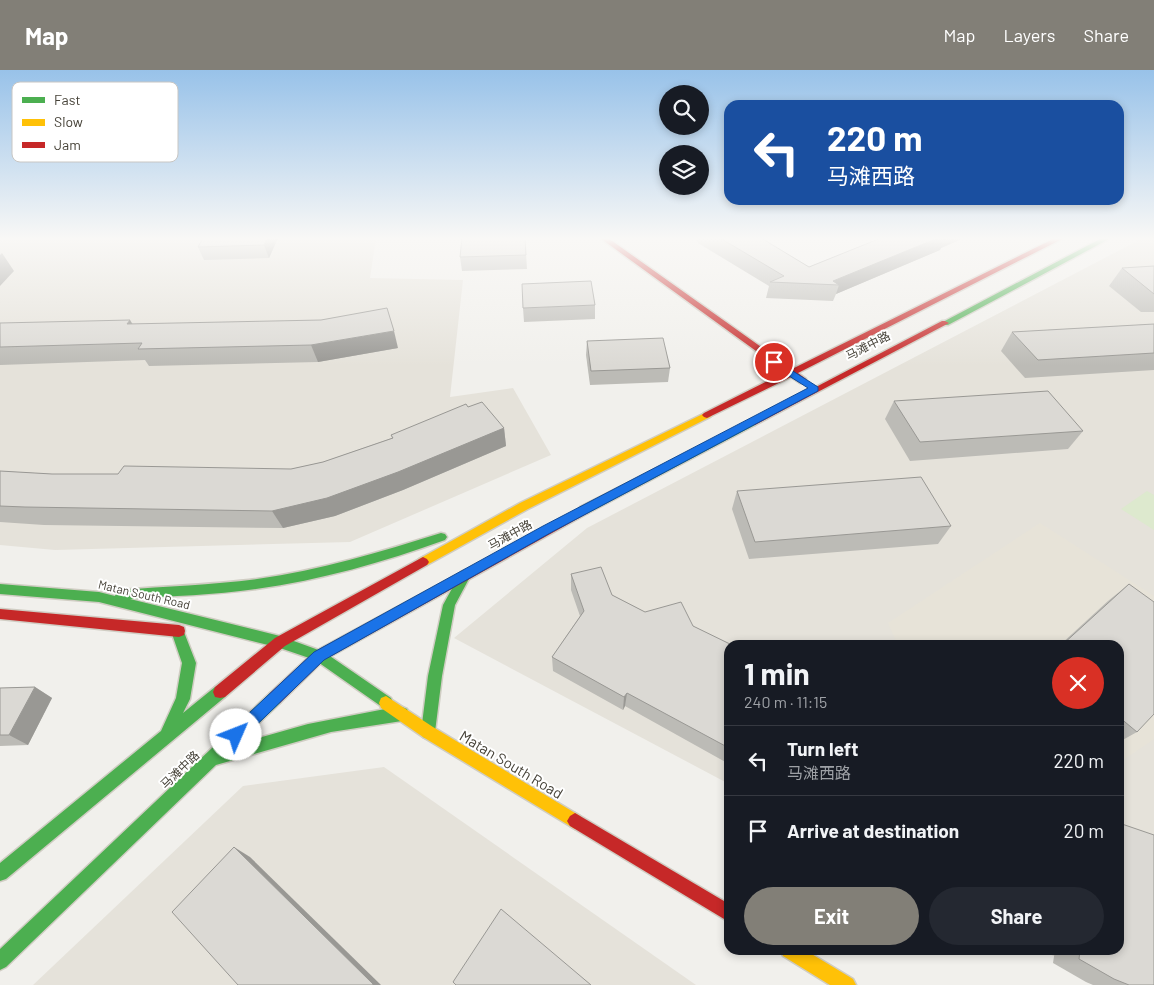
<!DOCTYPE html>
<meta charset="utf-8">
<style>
:root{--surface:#171b24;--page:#242831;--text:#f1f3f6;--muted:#9ea1a6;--line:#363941;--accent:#827f77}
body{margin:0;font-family:Barlow,"Noto Sans SC",sans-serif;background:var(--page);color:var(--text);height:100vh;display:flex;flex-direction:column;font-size:19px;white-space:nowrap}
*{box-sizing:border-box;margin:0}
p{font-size:16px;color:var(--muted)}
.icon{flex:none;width:28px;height:28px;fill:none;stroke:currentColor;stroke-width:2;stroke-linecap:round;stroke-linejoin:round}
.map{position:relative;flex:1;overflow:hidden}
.sheet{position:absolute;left:724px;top:570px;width:400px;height:315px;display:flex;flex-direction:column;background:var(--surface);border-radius:15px;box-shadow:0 2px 8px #0003}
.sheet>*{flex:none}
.top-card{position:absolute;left:724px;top:30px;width:400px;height:105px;border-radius:15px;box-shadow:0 2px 8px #0003;background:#1a4fa0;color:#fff;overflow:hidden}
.fabs{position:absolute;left:659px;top:15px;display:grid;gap:10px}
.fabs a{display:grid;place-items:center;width:50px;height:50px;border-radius:50%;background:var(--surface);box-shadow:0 2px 8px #0003;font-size:25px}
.pin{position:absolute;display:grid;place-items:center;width:42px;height:42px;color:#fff;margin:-21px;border:2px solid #fff;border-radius:50%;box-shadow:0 1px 5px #0007}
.me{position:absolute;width:55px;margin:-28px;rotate:46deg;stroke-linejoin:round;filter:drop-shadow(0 0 4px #0008)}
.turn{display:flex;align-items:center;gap:18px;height:105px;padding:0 20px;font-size:22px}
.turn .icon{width:65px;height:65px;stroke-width:2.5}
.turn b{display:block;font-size:35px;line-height:42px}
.round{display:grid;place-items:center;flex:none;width:52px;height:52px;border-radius:26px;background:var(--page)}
.head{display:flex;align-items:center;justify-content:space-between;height:85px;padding:0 20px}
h1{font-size:30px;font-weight:700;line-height:38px}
.action{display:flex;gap:10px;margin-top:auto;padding:10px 20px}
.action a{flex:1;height:58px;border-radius:30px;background:var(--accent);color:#fff;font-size:20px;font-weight:700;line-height:58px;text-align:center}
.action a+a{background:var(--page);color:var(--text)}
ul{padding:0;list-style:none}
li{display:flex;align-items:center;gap:15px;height:70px;padding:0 20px;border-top:1px solid var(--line)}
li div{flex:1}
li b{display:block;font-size:19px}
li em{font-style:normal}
header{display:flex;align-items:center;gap:30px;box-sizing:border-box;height:70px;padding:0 25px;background:var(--accent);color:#fff}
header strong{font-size:24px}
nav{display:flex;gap:28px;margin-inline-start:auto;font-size:18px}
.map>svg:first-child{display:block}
.residential{fill:#e5e2da}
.education{fill:#e7e3d8}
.green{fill:#dde9ce}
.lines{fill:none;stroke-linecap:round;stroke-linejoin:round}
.fast-casing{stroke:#d0cdc3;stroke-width:3}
.slow-casing{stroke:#d0cdc3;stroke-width:3}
.jam-casing{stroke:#d0cdc3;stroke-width:3}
.fast{fill:#4caf50;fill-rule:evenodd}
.slow{fill:#ffc107;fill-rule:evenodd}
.jam{fill:#c62828;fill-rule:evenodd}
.wall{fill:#bcbbb6}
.shaded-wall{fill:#999894}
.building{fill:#dbd9d4;stroke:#999894}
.route{fill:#1a73e8;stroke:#114b97}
.labels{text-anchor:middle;stroke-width:4;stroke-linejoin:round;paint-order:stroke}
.street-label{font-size:12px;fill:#464238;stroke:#fff}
.near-street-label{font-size:15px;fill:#464238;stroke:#fff}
.key{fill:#fff;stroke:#c8c6c3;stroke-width:1}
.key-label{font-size:14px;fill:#464238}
</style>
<header>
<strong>Map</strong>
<nav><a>Map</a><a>Layers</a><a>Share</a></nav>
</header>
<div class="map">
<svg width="1154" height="915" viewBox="0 0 1154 915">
<rect width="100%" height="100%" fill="#f1f0ec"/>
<!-- residential -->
<g class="residential">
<path d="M14 168H376L370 208 463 210 450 327 513 318 551 385 350 472 55 480 0 475V172Z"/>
<path d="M1143 168H1154V915H1108L1042 880H1119V575H729V714L454 568 587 458Z"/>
<path d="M384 697 696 915H33L243 716Z"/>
</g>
<!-- education -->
<path class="education" d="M1040 453 1154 526V669L1119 693V575H898L888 553Z"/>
<!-- green -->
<path class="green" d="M1147 421 1154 425V460L1121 439Z"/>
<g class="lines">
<defs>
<g id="fast">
<path d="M1102 168H1111L948 255H945L941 253Z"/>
<path d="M752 350 755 351 757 353 755 355 588 443 584 444 579 440 580 437Z"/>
<path d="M441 463 445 464 447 467 445 470C384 492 321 510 256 519 214 525 172 526 130 529L280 566 324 582 391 628 393 633 391 638 387 639 402 637 407 639 409 644 407 649 402 651 331 662 216 695 6 897 0 900V879L270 623 275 622 280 623 282 628 280 633 237 674 308 654 385 639 315 590 280 578 99 532 0 524V514L99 522 115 526 117 521 121 520C166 516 212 515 257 509 321 500 380 482 441 463Z"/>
<path d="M465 500 469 502 471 505 455 535 442 606 435 662 433 667 428 669 423 667 421 662 428 606 443 535 461 502Z"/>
<path d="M177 555 182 557 196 593 190 629 183 643 215 617 220 616 225 617 227 622 225 627 6 809 0 811V793L161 661 176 628 182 593 171 561 172 557Z"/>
</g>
<g id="slow">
<path d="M707 342 710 343 712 345 710 347 528 439 427 495H419L417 492 419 489 520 433Z"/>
<path d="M386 626 433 657 580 746 583 751 580 756 575 759 570 756 423 667 381 638 379 633 381 628Z"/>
<path d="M780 880H805L853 909 856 915H830L783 886Z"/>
</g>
<g id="jam">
<path d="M600 168H608L792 299 1055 168H1064L798 303 806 309V313H800L791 307 707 348 704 347 702 345 704 343 785 302Z"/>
<path d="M942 251H945L949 253 755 355H749L747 353Z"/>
<path d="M584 436 588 437 589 440 588 443 324 590 280 633 275 634 270 633 268 628 270 623 314 582Z"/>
<path d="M423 487 427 489 429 492 427 495 285 576 225 627 220 628 215 627 213 622 215 617 275 568Z"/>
<path d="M0 539 179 555 184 557 185 561 184 565 179 567 0 549Z"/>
<path d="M575 743 729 834V852L570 756 567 751 570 746Z"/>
</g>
</defs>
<!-- fast casing -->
<use href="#fast" class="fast-casing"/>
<!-- slow casing -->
<use href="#slow" class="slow-casing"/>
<!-- jam casing -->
<use href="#jam" class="jam-casing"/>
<!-- fast -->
<use href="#fast" class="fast"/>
<!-- slow -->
<use href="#slow" class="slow"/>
<!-- jam -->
<use href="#jam" class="jam"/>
</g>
<!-- wall -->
<g class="wall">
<path d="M278 168 269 188 204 190 198 177Z"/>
<path d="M525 168 527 199 462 201 460 187Z"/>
<path d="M696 168H761L809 197 881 168H964L941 178 940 180 836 224 833 231 766 228 769 216 698 173Z"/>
<path d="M1154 196V242H1141L1109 216 1122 198Z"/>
<path d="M595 235V249L524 252 523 238Z"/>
<path d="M0 253 133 254 398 278 318 292 149 296 145 290 0 295Z"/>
<path d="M1154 254V300L1025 308 1001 281 1012 262Z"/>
<path d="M587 271 670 298 668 312 590 315 586 285Z"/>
<path d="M894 331 1083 361 1068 379 910 391 885 349Z"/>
<path d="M468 337 504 358 506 376 403 420 335 446 283 458 44 455 0 452V401L52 404H118L291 399 323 392 392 368 391 365Z"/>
<path d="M737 421 951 456 938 474 749 489 732 439Z"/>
<path d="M571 504 645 542 693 556 729 575V694L625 636 623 640 553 601 552 587 580 546 571 520Z"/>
<path d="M1129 514 1137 662 1119 672V575H1060L1108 531Z"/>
<path d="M35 617 52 628 28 675 0 676V618Z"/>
<path d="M1055 880H1119L1154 915H1093L1086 912 1053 893Z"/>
</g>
<!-- shaded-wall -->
<g class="shaded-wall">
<path d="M267 168H278L269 188 264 175Z"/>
<path d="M938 168H964L941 178 940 180 836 224 839 215 833 211Z"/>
<path d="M2 183 14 201 0 216V185Z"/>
<path d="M130 250 140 266 127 254Z"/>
<path d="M394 261 398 278 318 292 311 275Z"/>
<path d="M504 358 506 376 403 420 335 446 283 458 272 441Z"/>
<path d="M35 617 52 628 28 675 9 665Z"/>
<path d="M627 623 625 636 623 640 624 627Z"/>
<path d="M234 777 250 787 381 915H373Z"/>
</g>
<!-- building -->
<g class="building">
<path d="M203 168H267L264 175 198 177Z"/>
<path d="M462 168H525L526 185 460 187Z"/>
<path d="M720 168H761L809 197 881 168H938L833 211 839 215 770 212 784 206Z"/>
<path d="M1154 196V224L1122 198Z"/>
<path d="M591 211 595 235 523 238 522 214Z"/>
<path d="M387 238 394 261 311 275 138 279 142 273 0 277V253L130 250 127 254 321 250Z"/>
<path d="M1154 254V283L1038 290 1012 262Z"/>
<path d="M663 268 670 298 591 301 587 271Z"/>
<path d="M1048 321 1083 361 920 372 894 331Z"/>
<path d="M482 332 504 358 398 402 327 428 272 441 25 437 0 436V401L52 404H118L124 396 291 399 323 392 393 368 391 365 466 334 468 337Z"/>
<path d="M921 407 951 456 755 472 737 421Z"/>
<path d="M601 497 612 525 645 542 681 532 693 556 732 575H729V678L627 623 624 627 552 587 584 541 571 504Z"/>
<path d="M1129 514 1154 532V644L1137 662 1119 647V575H1062Z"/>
<path d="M35 617 9 665H0V618Z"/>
<path d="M1119 753 1154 765V915H1129L1114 909 1079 889 1080 880H1119Z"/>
<path d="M234 777 373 914V915H238L172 842Z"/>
<path d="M501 839 591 915H456L453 912Z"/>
</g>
<!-- sky -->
<linearGradient id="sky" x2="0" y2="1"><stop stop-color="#98c2e9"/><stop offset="0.57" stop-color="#f9f8f6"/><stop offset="1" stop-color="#f9f8f6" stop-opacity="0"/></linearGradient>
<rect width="1154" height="296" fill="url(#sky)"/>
<!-- route -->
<path class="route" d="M774 289 818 317V321L552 462 324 590 241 670 236 672 231 670 229 665 231 660 314 582 543 456 808 318 770 294V290Z"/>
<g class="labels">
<!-- street labels -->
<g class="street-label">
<text transform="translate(868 276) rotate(-27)" y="4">马滩中路</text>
<text transform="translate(510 465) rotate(-29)" y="4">马滩中路</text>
<text transform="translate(144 525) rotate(13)" y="4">Matan South Road</text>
<text transform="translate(180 700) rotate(-44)" y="4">马滩中路</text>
</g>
<!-- near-street labels -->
<g class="near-street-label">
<text transform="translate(511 695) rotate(31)" y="5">Matan South Road</text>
</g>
</g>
<!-- legend -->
<rect x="12" y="12" width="166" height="80" rx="8" class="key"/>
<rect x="22" y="27" width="23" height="6" fill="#4caf50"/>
<rect x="22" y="49" width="23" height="7" fill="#ffc107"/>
<rect x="22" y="72" width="23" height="6" fill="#c62828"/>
<g class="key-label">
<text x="54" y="35">Fast</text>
<text x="54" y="57">Slow</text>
<text x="54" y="80">Jam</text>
</g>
</svg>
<div class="fabs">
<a><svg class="icon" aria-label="search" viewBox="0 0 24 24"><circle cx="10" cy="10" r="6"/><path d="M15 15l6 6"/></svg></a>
<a><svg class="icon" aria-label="layers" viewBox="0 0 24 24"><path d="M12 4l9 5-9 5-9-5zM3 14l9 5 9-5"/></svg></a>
</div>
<div class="pin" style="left:774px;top:292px;background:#d93025"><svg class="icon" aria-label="arrive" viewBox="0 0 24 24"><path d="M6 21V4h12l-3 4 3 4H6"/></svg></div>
<svg class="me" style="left:236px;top:665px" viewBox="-20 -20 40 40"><circle r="19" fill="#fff"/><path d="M0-13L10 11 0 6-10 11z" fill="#1a73e8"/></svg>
<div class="top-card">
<div class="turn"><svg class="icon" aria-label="left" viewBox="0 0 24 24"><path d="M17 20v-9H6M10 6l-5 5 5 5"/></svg><div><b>220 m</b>马滩西路</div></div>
</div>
<section class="sheet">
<div class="head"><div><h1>1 min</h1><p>240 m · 11:15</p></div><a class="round" style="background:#d93025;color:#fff"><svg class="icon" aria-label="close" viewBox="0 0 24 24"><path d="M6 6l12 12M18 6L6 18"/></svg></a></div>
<ul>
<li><svg class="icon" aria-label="left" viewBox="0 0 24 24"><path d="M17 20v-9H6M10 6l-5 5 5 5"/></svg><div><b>Turn left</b><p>马滩西路</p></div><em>220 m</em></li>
<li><svg class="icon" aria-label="arrive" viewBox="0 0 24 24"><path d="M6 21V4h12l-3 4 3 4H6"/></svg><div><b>Arrive at destination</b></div><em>20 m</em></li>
</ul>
<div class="action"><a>Exit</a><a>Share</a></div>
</section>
</div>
